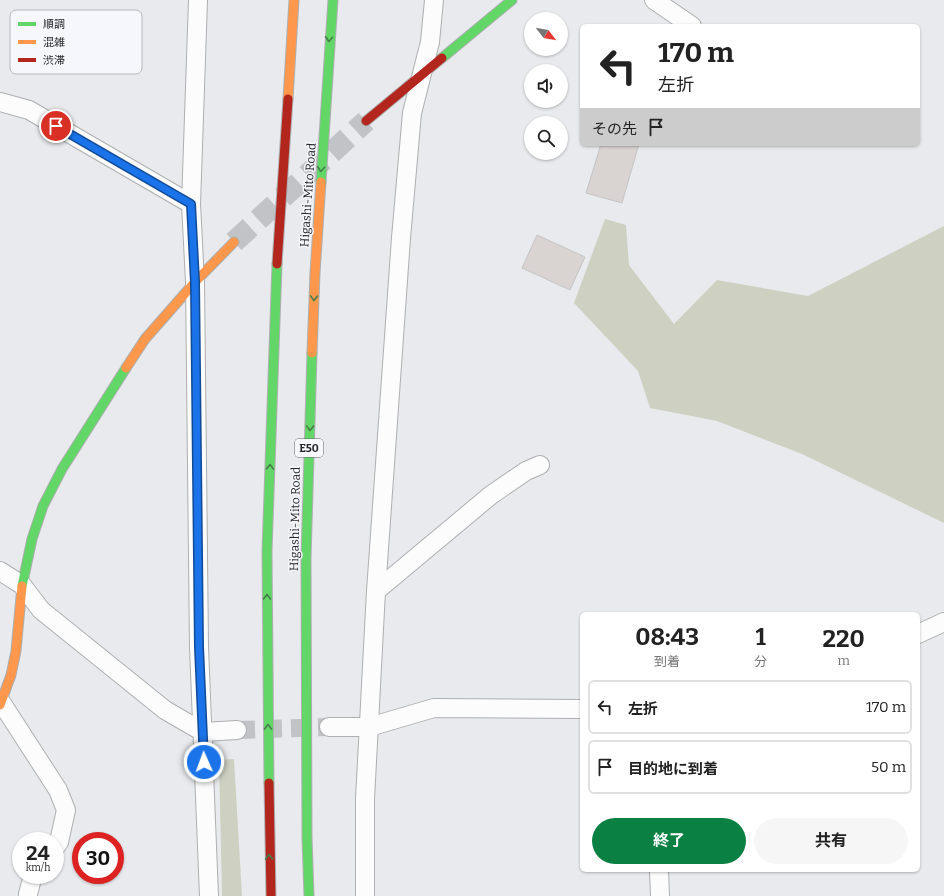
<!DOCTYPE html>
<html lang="ja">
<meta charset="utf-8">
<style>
:root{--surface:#fff;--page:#f6f6f6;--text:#222;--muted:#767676;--line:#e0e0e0;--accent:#0b8043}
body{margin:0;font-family:Bitter,"Noto Sans JP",serif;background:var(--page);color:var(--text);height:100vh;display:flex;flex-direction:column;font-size:15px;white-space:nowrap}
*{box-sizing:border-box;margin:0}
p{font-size:13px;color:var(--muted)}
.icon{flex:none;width:22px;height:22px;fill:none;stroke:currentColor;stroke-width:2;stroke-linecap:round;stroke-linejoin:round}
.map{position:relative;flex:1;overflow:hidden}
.panel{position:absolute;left:580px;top:612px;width:340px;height:260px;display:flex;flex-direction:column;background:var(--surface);border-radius:6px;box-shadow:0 1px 3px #0004}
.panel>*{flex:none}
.guide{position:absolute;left:580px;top:24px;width:340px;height:122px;border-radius:6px;box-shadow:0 1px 3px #0004;background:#fff;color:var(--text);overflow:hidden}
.needle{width:26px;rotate:121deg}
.controls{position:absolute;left:524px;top:12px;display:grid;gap:8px}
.controls a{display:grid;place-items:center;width:44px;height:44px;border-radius:50%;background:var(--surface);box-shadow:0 1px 3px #0004;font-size:20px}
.speed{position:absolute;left:12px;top:832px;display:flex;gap:8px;font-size:20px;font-weight:700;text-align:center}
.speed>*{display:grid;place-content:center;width:52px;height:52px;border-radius:50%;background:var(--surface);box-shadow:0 1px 3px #0004;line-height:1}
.speed small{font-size:10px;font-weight:400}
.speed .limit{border:6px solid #d22;background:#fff;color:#111}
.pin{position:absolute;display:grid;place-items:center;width:34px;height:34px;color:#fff;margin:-17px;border:2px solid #fff;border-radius:50%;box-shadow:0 1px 4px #0007}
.me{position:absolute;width:44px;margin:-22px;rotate:358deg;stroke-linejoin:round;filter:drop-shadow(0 0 3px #0008)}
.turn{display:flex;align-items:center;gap:14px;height:84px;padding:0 12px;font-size:18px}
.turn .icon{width:52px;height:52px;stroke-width:2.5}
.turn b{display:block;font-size:28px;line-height:34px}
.then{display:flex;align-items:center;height:38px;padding:0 12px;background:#0003;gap:8px;font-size:15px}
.eta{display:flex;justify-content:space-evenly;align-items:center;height:68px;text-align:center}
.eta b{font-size:24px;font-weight:700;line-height:28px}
.primary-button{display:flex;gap:8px;margin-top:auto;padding:8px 12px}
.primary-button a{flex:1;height:46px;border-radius:24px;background:var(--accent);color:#fff;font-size:16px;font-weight:700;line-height:46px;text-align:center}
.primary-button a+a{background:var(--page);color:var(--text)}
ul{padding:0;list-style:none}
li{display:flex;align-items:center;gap:12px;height:54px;margin:0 8px 6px;padding:0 4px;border:2px solid var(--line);border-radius:6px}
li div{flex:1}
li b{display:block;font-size:15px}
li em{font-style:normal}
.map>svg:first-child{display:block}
.green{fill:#ced1c2}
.building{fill:#d9d3d2;stroke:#c5c5c5}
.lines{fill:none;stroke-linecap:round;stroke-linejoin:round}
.street-tunnel{stroke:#c1c3c6;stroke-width:18;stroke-dasharray:18 9;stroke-linecap:butt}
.secondary-tunnel{stroke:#c1c3c6;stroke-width:22;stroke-dasharray:22 11;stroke-linecap:butt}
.street-casing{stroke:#adafb0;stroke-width:20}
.fast-casing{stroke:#adafb0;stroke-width:11}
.slow-casing{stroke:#adafb0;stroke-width:11}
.jam-casing{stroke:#adafb0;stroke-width:11}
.street{stroke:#fcfcfc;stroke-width:18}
.fast{stroke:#63d668;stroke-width:9}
.slow{stroke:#ff974d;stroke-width:9}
.jam{stroke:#b3261e;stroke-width:9}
.oneway{stroke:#447e48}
.route-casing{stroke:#114b97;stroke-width:10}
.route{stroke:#1a73e8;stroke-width:7}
.labels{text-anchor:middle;stroke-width:3;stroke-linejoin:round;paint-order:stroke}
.shield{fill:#f5f7fc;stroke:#636568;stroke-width:1}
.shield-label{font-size:11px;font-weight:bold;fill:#252628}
.street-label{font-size:12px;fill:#252628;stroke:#f5f7fc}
.key{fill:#f5f7fc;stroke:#b7b8bc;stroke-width:1}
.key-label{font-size:11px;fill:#252628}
</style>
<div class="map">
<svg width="944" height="896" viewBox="0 0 944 896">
<rect width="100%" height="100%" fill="#e8eaed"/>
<!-- green -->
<g class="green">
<path d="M605 219 626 225 629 265 674 324 717 280 808 296 944 226V523L802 454 717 421 650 408 638 371 574 303Z"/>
<path d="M234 759 242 896H222L219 760Z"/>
</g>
<!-- building -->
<g class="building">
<path d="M601 144H639L622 203 586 193Z"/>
<path d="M537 235 585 257 570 290 522 268Z"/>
</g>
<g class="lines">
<!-- street-tunnel -->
<path class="street-tunnel" d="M237 730 329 727"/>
<!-- secondary-tunnel -->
<path class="secondary-tunnel" d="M234 242 366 121"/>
<defs>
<g id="street">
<path d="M198 0 191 204 195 282 199 647 209 896"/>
<path d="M654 0 692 26"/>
<path d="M0 102 29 110 191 204"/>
<path d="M0 571 22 585 41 610 165 710 203 732 237 730"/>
<path d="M376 591 491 495 526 471 540 465"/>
<path d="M918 634 944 622"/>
<path d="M1 702 58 790 66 810 59 842 55 848"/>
<path d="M329 727H369L434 708 582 709"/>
<path d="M659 870 660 896"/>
<path d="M28 896V894L33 875"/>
<path d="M365 896V799L376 591 401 238 412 113 430 42 434 0"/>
</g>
<g id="fast">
<path d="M442 58 512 0"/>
<path d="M321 182 333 0"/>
<path d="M22 586 32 539 43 506 62 469 126 368"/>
<path d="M269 783 267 551 277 264"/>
<path d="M309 896 307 837 306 559 312 353"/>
</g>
<g id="slow">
<path d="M288 99 294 0"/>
<path d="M312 353 315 273 321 182"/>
<path d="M126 368 145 339 195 282 234 242"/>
<path d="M0 705 11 675 16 651 22 586"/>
</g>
<g id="jam">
<path d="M366 121 442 58"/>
<path d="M277 264 288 99"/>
<path d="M269 783 271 896"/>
</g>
</defs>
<!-- street casing -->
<use href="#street" class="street-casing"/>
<!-- fast casing -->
<use href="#fast" class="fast-casing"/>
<!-- slow casing -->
<use href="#slow" class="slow-casing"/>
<!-- jam casing -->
<use href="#jam" class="jam-casing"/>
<!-- street -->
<use href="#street" class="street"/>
<!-- fast -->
<use href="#fast" class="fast"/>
<!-- slow -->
<use href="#slow" class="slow"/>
<!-- jam -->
<use href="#jam" class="jam"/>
</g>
<!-- one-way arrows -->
<defs><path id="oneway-chevron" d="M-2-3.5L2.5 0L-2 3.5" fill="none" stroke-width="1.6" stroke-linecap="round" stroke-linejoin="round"/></defs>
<g class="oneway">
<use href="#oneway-chevron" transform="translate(329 39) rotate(94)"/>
<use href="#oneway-chevron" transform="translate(321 169) rotate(94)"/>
<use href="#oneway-chevron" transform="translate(314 298) rotate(92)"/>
<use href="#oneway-chevron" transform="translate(310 428) rotate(92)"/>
<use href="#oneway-chevron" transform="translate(270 467) rotate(-88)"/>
<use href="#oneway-chevron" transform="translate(267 597) rotate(-90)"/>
<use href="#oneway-chevron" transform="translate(268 727) rotate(-90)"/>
<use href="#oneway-chevron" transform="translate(269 857) rotate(-92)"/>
</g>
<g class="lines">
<defs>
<path id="route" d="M56 126 191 204 195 282 199 647 204 762"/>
</defs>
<!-- route casing -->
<use href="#route" class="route-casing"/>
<!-- route -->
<use href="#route" class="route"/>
</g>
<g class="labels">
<!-- shield labels -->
<rect class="shield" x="295" y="439" width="28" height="18" rx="3"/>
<g class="shield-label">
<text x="309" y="452">E50</text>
</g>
<!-- street labels -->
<g class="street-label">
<text transform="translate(308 195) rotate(-86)" y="4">Higashi-Mito Road</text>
<text transform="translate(295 519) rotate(-89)" y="4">Higashi-Mito Road</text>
</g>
</g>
<!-- legend -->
<rect x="10" y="10" width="132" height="64" rx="6" class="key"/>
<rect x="18" y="22" width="18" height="4" fill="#63d668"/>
<rect x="18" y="40" width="18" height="4" fill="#ff974d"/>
<rect x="18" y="58" width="18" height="4" fill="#b3261e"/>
<g class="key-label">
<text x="43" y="28">順調</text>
<text x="43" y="46">混雑</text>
<text x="43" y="64">渋滞</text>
</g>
</svg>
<div class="controls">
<a><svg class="needle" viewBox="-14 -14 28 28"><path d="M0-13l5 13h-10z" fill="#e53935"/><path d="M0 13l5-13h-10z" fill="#767676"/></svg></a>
<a><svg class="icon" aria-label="sound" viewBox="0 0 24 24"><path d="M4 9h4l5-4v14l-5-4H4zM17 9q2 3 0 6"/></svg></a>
<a><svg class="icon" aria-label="search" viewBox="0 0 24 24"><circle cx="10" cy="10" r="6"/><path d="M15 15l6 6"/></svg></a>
</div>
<div class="speed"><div>24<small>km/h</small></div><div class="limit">30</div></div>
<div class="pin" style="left:56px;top:126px;background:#d93025"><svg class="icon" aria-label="arrive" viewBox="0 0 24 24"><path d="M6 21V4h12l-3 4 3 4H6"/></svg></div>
<svg class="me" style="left:204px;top:762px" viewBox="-20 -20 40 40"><circle r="17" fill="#1a73e8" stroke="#fff" stroke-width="3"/><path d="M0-11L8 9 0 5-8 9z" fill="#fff"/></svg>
<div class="guide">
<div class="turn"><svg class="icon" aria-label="left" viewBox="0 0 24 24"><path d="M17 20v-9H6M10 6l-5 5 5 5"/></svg><div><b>170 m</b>左折</div></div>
<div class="then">その先<svg class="icon" aria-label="arrive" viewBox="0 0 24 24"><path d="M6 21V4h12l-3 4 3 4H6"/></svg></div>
</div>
<section class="panel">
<div class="eta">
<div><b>08:43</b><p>到着</p></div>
<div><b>1</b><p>分</p></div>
<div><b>220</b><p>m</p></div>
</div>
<ul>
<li><svg class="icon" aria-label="left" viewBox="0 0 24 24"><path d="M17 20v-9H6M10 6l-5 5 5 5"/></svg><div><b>左折</b></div><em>170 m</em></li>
<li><svg class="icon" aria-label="arrive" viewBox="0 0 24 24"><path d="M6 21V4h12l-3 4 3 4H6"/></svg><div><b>目的地に到着</b></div><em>50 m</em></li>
</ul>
<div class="primary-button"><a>終了</a><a>共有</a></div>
</section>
</div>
